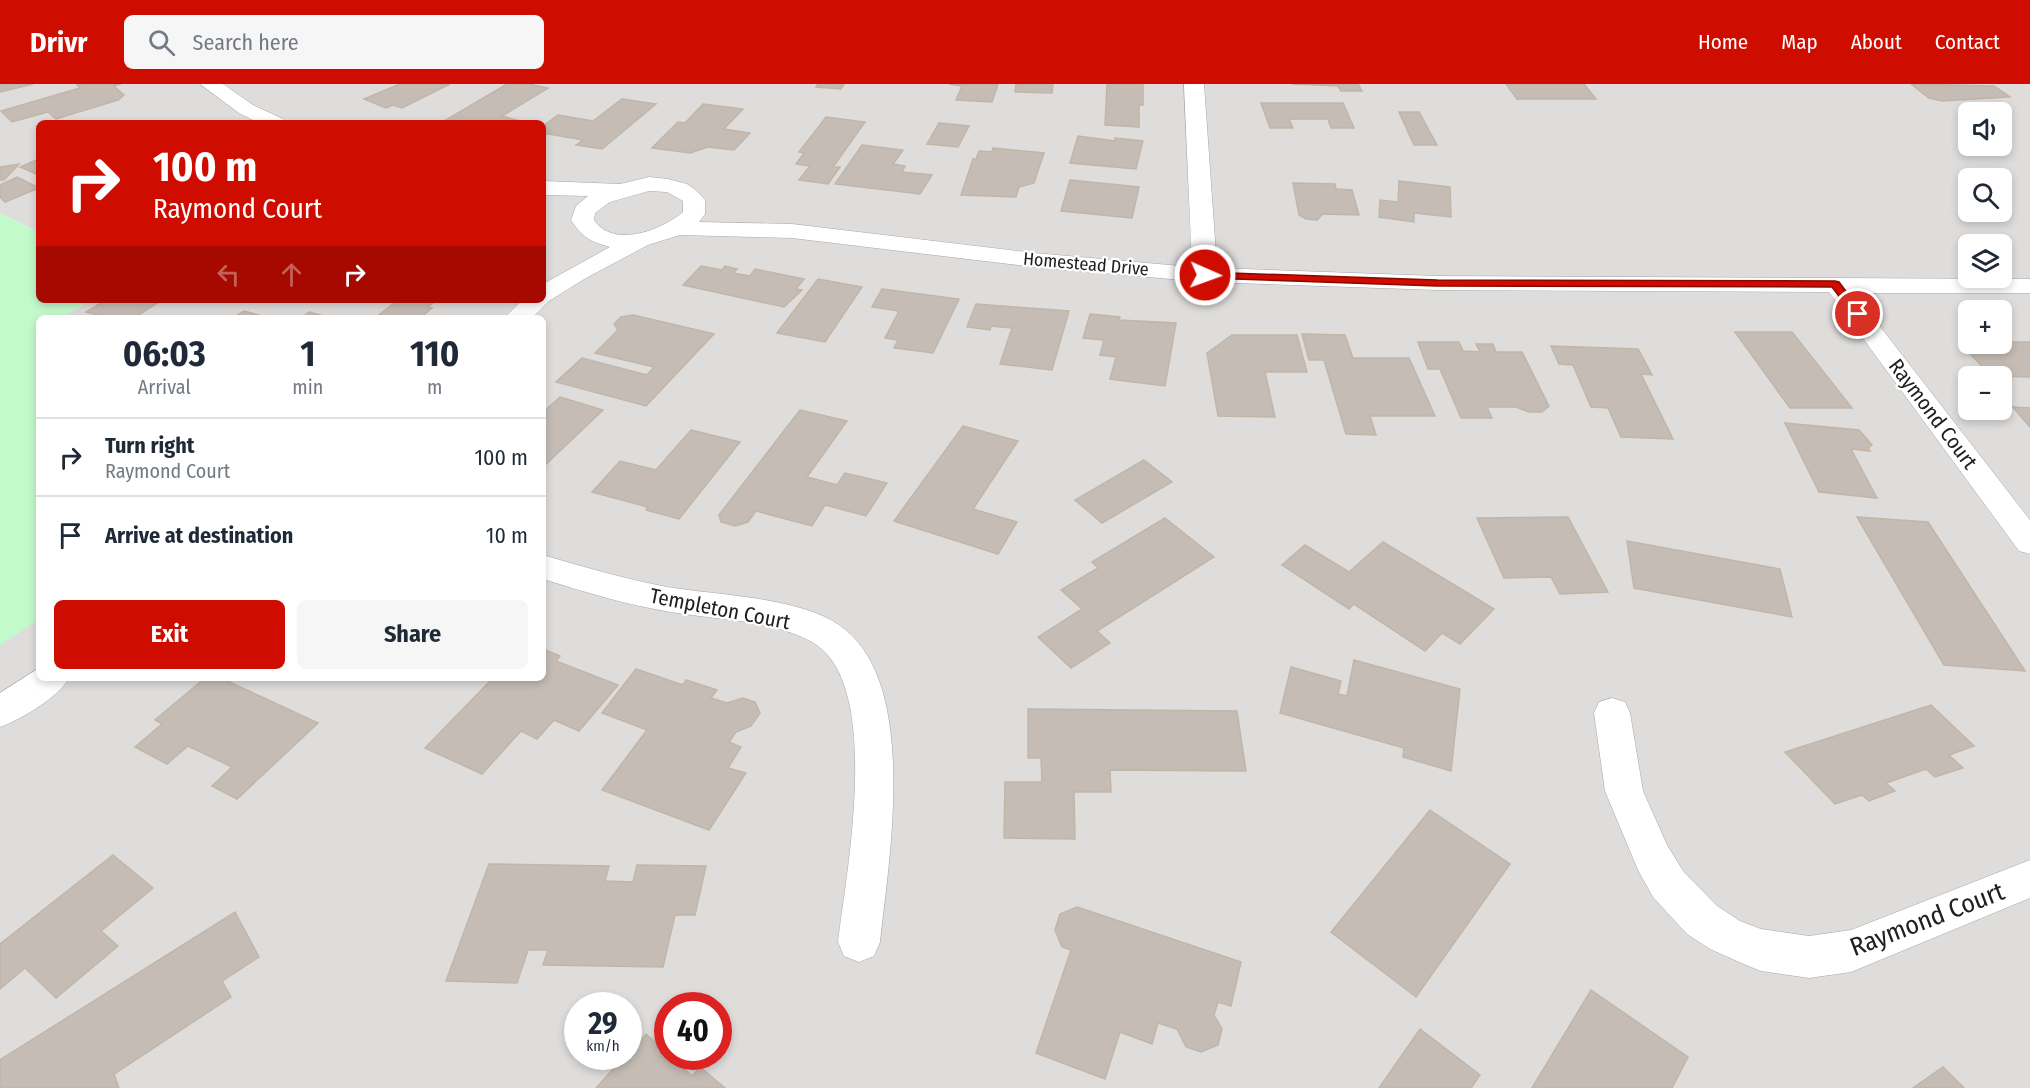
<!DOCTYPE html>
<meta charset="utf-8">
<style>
:root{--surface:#fff;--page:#f6f6f7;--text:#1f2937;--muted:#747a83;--line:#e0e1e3;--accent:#cf0c00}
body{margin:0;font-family:"Fira Sans Condensed",sans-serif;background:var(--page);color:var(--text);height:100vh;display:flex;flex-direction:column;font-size:22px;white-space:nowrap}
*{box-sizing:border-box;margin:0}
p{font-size:20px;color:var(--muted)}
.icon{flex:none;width:33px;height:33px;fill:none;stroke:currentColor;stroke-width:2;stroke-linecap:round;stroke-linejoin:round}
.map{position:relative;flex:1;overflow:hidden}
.drawer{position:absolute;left:36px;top:231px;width:510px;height:366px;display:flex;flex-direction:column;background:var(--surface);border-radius:9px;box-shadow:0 3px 9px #0003}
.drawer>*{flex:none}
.banner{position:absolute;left:36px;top:36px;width:510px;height:183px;border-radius:9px;box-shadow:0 3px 9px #0003;background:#cf0c00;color:#fff;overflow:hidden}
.fabs{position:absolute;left:1958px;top:18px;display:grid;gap:12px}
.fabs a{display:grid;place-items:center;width:54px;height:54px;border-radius:9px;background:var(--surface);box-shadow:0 3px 9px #0003;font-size:30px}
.speed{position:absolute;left:564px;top:908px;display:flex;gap:12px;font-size:30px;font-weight:700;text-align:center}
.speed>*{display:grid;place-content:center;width:78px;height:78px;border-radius:50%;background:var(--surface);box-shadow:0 3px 9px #0003;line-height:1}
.speed small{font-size:15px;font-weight:400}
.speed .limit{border:9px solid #d22;background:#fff;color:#111}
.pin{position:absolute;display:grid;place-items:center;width:51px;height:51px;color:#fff;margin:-26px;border:3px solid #fff;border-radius:50%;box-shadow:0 2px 6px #0007}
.me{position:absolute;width:66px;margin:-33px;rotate:92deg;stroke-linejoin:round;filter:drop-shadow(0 0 4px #0008)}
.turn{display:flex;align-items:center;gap:21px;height:126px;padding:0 18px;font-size:27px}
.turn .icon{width:78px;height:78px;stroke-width:2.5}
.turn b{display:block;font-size:42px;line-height:51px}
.lanes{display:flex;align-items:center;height:57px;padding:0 18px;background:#0003;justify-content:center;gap:30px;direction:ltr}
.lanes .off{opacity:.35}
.eta{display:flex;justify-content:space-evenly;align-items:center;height:102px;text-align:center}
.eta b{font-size:36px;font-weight:700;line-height:42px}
.action{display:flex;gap:12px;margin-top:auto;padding:12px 18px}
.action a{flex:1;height:69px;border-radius:9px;background:var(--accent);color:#fff;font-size:24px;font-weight:700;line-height:69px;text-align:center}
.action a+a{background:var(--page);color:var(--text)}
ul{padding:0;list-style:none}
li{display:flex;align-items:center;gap:18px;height:78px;padding:0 18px;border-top:2px solid var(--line)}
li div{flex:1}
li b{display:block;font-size:22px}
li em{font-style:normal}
header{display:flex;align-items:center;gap:36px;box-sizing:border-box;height:84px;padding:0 30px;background:var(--accent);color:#fff}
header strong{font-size:28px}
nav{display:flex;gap:33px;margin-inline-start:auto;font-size:21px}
.search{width:420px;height:54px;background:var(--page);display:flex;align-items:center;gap:15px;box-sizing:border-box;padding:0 21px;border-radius:9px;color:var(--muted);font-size:22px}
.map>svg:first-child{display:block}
.residential{fill:#dedddc;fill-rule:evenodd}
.park{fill:#c3facb}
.building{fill:#c5bdb5;stroke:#c2b5a8;stroke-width:1.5}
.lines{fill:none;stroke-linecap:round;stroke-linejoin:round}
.minor-casing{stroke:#a7a7a7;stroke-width:1}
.minor{fill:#fff;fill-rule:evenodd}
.route{fill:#cf0c00;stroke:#870800;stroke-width:1.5}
.labels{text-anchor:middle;stroke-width:4.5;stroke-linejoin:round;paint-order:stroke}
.far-street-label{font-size:18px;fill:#202020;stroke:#fff}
.street-label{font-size:21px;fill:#202020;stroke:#fff}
.near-street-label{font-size:26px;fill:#202020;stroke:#fff}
</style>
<header>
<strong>Drivr</strong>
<div class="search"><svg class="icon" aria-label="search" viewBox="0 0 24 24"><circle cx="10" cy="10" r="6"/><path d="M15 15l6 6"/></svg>Search here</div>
<nav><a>Home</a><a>Map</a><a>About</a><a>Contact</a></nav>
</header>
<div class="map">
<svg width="2030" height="1004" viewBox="0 0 2030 1004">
<rect width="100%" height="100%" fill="#f0ede6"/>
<!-- residential -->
<path class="residential" d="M0 0H2030V1004H0V561L39 535V594H543V234H61L91 216H543V39H39V148L0 129ZM1968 28H2001V62H1968ZM1968 94H2001V128H1968ZM1968 160H2001V194H1968ZM1968 226H2001V260H1968ZM1968 292H2001V326H1968ZM578 921H628V972H578ZM668 921H718V972H668Z"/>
<!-- park -->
<path class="park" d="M0 129 39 148V216H91L61 234H39V535L0 561Z"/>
<!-- building -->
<g class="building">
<path d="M0 0H33L0 8Z"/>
<path d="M79 0H121L114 2 124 11 118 16 56 35 48 28 12 38 1 27 80 4 77 1Z"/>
<path d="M400 0H450L402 24 393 21 386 24 364 15Z"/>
<path d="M507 0H529L548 4 502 32 520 37 516 39 444 37Z"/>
<path d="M818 0H844L841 5 816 3Z"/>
<path d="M949 0H998L992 18 956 16 962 2Z"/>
<path d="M1016 0H1053L1052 9 1015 8Z"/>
<path d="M1107 0H1143V21H1139V43L1105 41Z"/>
<path d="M1292 0H1358L1362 7H1341L1338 2Z"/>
<path d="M1506 0H1584L1596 15H1517Z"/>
<path d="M1911 0 1994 2 2010 13 1942 17 1929 14Z"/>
<path d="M622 15 656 20 602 65 576 61 583 56 543 49V42L558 31 593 37Z"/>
<path d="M1261 19H1343L1354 44H1331L1328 35H1289L1293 44H1270Z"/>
<path d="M703 20 743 25 724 45 750 49 734 66 708 63 690 69 652 64 678 38 685 39Z"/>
<path d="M1399 28H1419L1437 61H1414Z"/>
<path d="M826 33 865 38 833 83H840L828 100 799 96 810 82 796 80 804 69 799 68Z"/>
<path d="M939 39 969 42 958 63 927 60Z"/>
<path d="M1078 52 1115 57V54L1143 57 1136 85 1070 79Z"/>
<path d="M862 61 903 66 893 80 905 82 902 88 932 91 920 110 835 100Z"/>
<path d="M993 64 1044 69 1034 99 1019 103 1016 113 961 111 973 75H976L979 67 992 68Z"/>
<path d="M39 75V91L20 83Z"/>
<path d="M19 80 4 96H0V83Z"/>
<path d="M17 93 39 104 5 118 0 113V101Z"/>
<path d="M1070 96 1139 103 1132 134 1061 127Z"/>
<path d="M1399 97 1450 103 1451 133 1414 129V138L1379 133 1380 116 1398 118Z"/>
<path d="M1293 99 1335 100 1336 105 1352 106 1359 131 1323 130 1317 136 1306 135 1299 131Z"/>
<path d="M701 182 722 186 725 182 737 185 733 189 750 192 755 185 804 195 796 205 802 206 784 223 683 201Z"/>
<path d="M818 195 862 203 825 258 777 249Z"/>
<path d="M882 205 959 215 933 269 894 264 898 256 885 254 899 227 872 223Z"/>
<path d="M106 216H162L134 234H108L86 228Z"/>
<path d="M398 216H436L428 223 432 224 420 234H375Z"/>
<path d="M976 220 1069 227 1052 286 1000 280 1012 244 991 242 990 246 967 243Z"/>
<path d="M244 227 269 234H233Z"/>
<path d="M309 228 331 234H301Z"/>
<path d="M1090 230 1120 233 1119 236 1176 239 1165 302 1110 295 1116 273 1100 271 1104 256 1083 254Z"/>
<path d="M633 231 714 250 646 322 556 298 582 274 647 291 654 283 595 269 618 246 614 240 621 233Z"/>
<path d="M1735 248H1792L1852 324H1790Z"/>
<path d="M1302 250 1345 251 1353 274H1409L1435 332H1370L1376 351 1346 350 1324 276H1309Z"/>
<path d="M1232 251H1297L1307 288H1265L1275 333 1218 332 1207 269Z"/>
<path d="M1418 258H1459L1463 267 1480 268 1476 260H1493L1496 268H1522L1549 322 1542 328H1529L1516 323H1487L1492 334H1461L1440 285H1428Z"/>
<path d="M1959 258H2030V293L1991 292Z"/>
<path d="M1551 262 1638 265 1652 291 1641 290 1673 355 1621 353 1608 324 1591 323 1573 281 1559 280Z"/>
<path d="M560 313 603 326 543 383V328Z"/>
<path d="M2013 323 2030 324V343Z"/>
<path d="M800 326 847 337 807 393 837 401 845 389 887 399 866 432 825 421 812 442 756 427 748 438 735 442 721 438 719 431Z"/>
<path d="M1785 339 1859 346 1872 361 1868 364 1870 367 1851 365 1877 414 1819 408Z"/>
<path d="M963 342 1018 357 973 425 1017 438 998 470 894 437Z"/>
<path d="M691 346 740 358 679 435 646 426 648 423 592 408 620 377 656 386Z"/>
<path d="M1144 376 1172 398 1102 439 1075 416Z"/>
<path d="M1568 433 1608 508 1560 510 1551 493 1504 494 1477 434Z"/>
<path d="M1857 433 1928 438 2025 587 1944 581Z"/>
<path d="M1165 434 1214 473 1097 547 1110 559 1071 584 1038 553 1082 525 1061 506 1098 484 1092 478Z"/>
<path d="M1627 457 1780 485 1792 533 1634 504Z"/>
<path d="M1383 458 1494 525 1460 560 1442 549 1425 567 1354 520 1349 525 1282 481 1305 461 1349 488Z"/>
<path d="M543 565 560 572 556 577 618 601 579 647 554 636 537 655 521 647 482 690 425 664 493 594H543Z"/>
<path d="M1354 576 1460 605 1451 687 1403 673 1404 664 1280 629 1291 583 1341 597 1338 610 1347 612Z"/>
<path d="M636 585 683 601 686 596 717 606 711 614 727 619 743 614 755 618 760 629 751 642 736 648 729 658 741 663 728 684 746 689 709 746 602 706 647 646 602 629Z"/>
<path d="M205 594H221L318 639 237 715 212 702 232 683 188 662 167 680 135 663 162 640 155 636Z"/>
<path d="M1931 621 1974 662 1949 671 1963 684 1935 693 1926 685 1886 699 1895 707 1869 717 1862 711 1835 720 1785 668Z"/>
<path d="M1028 625 1237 627 1246 687 1110 686 1111 708H1074L1075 755 1004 754 1005 698H1042L1041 674H1028Z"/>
<path d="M1430 726 1510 780 1416 913 1331 848Z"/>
<path d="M113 771 153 804 101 847 118 862 56 914 25 884 0 905V860Z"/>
<path d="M489 780 609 782 605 797 633 798 637 781 706 782 695 831H675L663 883 543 881 548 866H528L517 899 446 897Z"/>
<path d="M1077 823 1241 878 1231 922 1218 918 1214 931 1222 945 1218 961 1201 968 1186 963 1177 945 1158 939 1152 960 1120 948 1105 995 1036 969 1071 866 1062 863 1055 846 1060 830Z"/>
<path d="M235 828 259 873 222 897 231 913 114 990 119 1004H0V976Z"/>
<path d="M1591 906 1688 973 1672 1004H1532Z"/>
<path d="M1420 945 1480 991 1471 1004H1379Z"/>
<path d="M646 950 692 992 700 983 725 1004H596L625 972H628Z"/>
<path d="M1943 983 1964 1004H1913Z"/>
</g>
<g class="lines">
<defs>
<g id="minor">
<path d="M200 0H223L253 21 283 35 286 39H259L239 29Z"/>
<path d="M1184 0H1204L1217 184 1437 192 2030 195V209H1854L2030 436V470L2019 467 1829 208 1437 206 1205 198 1034 183 792 154 680 151 648 161 586 194 549 217 532 234H504L522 216H543V200L610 163C591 158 582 153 571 136L576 122 588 112 543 111V97L620 100 649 93 668 95 687 100 697 107 705 116V130L699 138 792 140 1034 169 1192 183ZM649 107 667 108 683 117V128C662 146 613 165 594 136L595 129 610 118Z"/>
<path d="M543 471C584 483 625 495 667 503 715 511 799 513 839 541 920 596 889 774 880 858L874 872 859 878 844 872 838 858C846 790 884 598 812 558 770 535 717 536 671 528 627 521 585 508 543 495Z"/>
<path d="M39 584V594H69C59 613 20 636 0 643V609Z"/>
<path d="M1612 614 1625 618 1630 629 1643 707 1667 761 1683 787 1717 822 1740 837 1761 845 1809 852 1851 846 2030 776V814L1851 888 1809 894 1761 887 1746 881 1710 865 1687 850 1653 813 1638 786 1605 707 1594 629 1599 618Z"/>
</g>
</defs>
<!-- minor casing -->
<use href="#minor" class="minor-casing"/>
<!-- minor -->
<use href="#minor" class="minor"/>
</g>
<!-- route -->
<path class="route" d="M1202 188 1437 196 1835 197 1839 198 1863 230 1854 232 1832 203 1437 202 1205 194 1202 193Z"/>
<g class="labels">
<!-- far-street labels -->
<g class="far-street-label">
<text transform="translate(1086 180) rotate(5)" y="6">Homestead Drive</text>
</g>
<!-- street labels -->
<g class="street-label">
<text transform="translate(1933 330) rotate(53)" y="7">Raymond Court</text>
<text transform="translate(720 525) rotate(11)" y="7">Templeton Court</text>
</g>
<!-- near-street labels -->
<g class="near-street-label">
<text transform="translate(1927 835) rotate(-21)" y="9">Raymond Court</text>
</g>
</g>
</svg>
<div class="fabs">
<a><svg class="icon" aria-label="sound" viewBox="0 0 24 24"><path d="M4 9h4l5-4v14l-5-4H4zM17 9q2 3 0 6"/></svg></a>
<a><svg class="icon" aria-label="search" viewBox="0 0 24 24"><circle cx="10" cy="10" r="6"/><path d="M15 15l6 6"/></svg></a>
<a><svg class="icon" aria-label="layers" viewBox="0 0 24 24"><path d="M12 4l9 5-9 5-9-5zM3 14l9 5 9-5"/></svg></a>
<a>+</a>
<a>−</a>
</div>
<div class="speed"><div>29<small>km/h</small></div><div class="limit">40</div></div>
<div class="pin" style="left:1858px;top:230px;background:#d93025"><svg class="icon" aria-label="arrive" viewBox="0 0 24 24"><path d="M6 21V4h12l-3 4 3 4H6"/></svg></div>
<svg class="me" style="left:1205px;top:191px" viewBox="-20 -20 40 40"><circle r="17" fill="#cf0c00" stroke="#fff" stroke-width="3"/><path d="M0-11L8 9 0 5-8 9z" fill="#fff"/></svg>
<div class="banner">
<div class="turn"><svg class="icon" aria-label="right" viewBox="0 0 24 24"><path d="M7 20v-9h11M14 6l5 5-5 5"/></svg><div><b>100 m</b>Raymond Court</div></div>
<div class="lanes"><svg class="icon off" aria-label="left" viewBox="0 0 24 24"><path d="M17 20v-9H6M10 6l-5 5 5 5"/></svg><svg class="icon off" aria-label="ahead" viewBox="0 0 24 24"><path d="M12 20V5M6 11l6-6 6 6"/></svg><svg class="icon" aria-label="right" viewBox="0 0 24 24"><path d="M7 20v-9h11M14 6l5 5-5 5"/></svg></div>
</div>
<section class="drawer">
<div class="eta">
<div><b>06:03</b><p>Arrival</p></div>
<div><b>1</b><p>min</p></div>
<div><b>110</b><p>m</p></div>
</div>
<ul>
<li><svg class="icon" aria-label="right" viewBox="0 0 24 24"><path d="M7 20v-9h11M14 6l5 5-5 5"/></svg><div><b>Turn right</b><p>Raymond Court</p></div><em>100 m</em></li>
<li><svg class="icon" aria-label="arrive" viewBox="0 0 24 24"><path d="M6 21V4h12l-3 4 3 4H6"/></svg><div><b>Arrive at destination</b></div><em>10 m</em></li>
</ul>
<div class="action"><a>Exit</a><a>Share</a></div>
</section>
</div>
